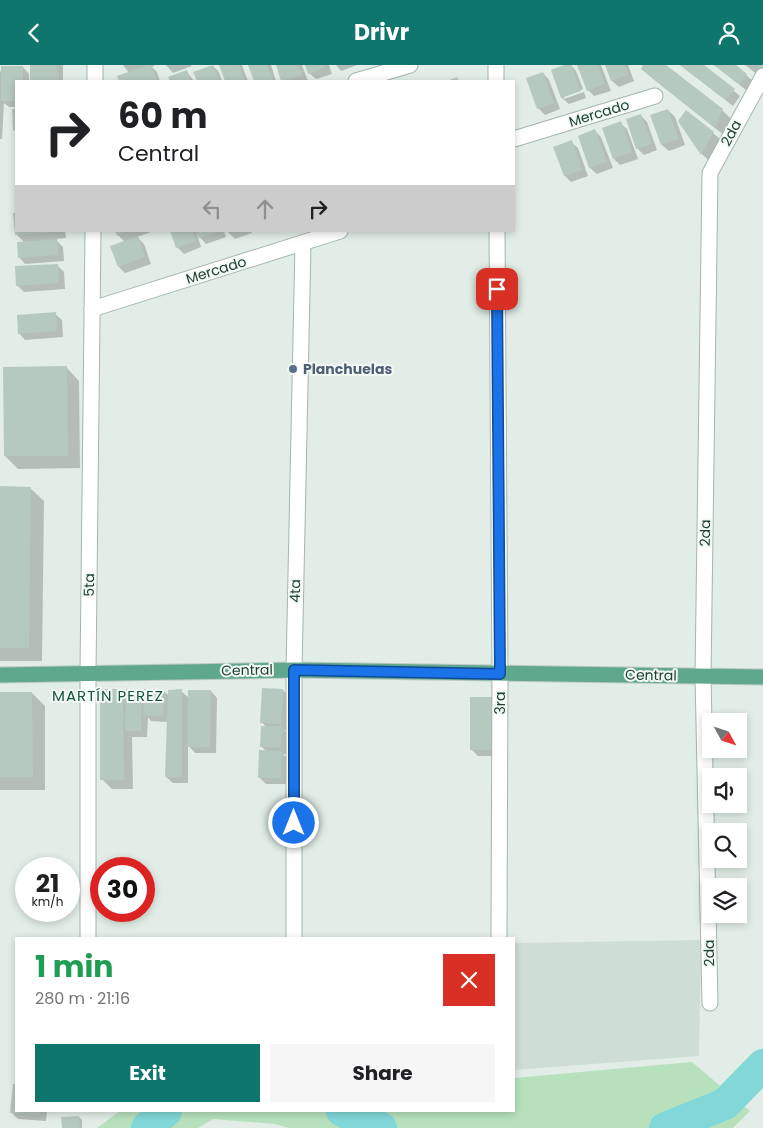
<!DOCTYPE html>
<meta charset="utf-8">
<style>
:root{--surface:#fff;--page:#f6f6f6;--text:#202124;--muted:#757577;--accent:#0f766e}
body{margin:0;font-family:Poppins,sans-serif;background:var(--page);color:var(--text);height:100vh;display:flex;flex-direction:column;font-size:19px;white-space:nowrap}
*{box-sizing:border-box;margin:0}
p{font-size:16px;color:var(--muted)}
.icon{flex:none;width:28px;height:28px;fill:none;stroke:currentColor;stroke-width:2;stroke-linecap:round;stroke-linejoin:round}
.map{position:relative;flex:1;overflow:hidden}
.panel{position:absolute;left:15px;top:872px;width:500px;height:175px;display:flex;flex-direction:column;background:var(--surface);border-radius:0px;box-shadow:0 2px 8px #0003}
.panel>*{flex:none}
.hud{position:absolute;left:15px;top:15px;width:500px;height:152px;border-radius:0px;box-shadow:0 2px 8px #0003;background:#fff;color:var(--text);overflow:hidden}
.needle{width:32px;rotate:130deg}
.fabs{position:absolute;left:702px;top:648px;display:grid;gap:10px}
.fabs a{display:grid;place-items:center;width:45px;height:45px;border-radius:0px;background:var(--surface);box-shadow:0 2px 8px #0003;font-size:25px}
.speed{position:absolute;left:15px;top:792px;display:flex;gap:10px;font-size:25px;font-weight:700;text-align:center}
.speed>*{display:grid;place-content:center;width:65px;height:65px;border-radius:50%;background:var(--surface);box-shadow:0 2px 8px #0003;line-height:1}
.speed small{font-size:12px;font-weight:400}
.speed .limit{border:8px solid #d22;background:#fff;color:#111}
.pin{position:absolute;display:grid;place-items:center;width:42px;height:42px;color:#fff;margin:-21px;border-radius:10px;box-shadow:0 2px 8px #0006}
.me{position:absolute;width:55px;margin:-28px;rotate:0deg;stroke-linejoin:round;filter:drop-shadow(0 0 4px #0008)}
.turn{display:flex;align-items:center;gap:18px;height:105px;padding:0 20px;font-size:22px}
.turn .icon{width:65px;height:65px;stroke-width:2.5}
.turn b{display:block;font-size:35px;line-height:42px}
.lanes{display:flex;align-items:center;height:48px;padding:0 20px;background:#0003;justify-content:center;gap:25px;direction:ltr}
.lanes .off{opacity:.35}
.round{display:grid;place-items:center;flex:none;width:52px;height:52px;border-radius:0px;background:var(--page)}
.overview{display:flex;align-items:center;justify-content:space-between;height:85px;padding:0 20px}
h1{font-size:30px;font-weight:700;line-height:38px;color:#1e9e55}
.action{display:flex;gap:10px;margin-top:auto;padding:10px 20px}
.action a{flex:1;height:58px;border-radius:0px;background:var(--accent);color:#fff;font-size:20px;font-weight:700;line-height:58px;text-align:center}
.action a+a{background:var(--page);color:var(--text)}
header{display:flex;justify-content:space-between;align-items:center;height:65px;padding:0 20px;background:var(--accent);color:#fff;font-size:22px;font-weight:700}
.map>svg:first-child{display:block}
.built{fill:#cfded5}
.grass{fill:#b7e1bd}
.shadow{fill:#0003}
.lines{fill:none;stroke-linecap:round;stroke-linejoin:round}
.river{stroke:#82d8d9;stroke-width:32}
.building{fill:#b6c9bf}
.minor-casing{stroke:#a3b6ad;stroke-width:17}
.major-casing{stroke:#c0cac6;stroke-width:17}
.minor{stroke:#fff;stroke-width:15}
.major{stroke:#60a88c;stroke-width:15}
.route-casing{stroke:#114b97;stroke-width:12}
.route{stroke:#1a73e8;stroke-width:9}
.service-dot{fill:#5c6f8a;stroke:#f2f9f5;stroke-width:2}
.labels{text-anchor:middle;stroke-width:4;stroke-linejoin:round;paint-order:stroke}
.street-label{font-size:14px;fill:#1f4133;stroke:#f2f9f5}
.service-label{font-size:14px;font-weight:bold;fill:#4e5e75;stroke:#f2f9f5;text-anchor:start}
.neighbourhood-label{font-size:15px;letter-spacing:1px;fill:#18553e;stroke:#f2f9f5}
</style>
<header><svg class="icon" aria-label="back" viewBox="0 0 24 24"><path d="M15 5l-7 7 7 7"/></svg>Drivr<svg class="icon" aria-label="person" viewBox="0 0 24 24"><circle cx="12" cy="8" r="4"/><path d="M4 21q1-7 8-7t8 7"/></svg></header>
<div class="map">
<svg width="763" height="1063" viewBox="0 0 763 1063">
<rect width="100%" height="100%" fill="#e1ede6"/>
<!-- built -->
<path class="built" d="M701 875 699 991 514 1005V878Z"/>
<!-- grass -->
<path class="grass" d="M692 997 750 1046 733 1063H289L275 1059 213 1054 198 1063H97L120 1046H514V1013Z"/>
<!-- shadow -->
<g class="shadow">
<path d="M31 0H63V16H32Z"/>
<path d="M123 0H155L152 2 157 7 160 16H120L119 12 129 8Z"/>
<path d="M166 0H191L192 1 173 8Z"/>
<path d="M220 0H242L248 16H226Z"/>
<path d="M249 0H271L276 16H255Z"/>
<path d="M277 0H302L308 16H283Z"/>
<path d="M306 0H329L332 9 316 14 309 8Z"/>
<path d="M336 0H357L341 6Z"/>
<path d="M568 0H571L576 6 583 24 564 31V34L584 27 586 33 569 39 562 33 552 5Z"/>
<path d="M579 0H601L611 26 594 31 588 25Z"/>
<path d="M607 0H628L634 16 619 22 612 16Z"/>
<path d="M645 0H664L722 45 732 55 725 71 652 13 642 4Z"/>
<path d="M680 0H702L740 31 733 41Z"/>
<path d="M714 0H734L753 16 746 25Z"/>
<path d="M745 0H762L763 3 758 10Z"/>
<path d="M213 1 219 7 222 16H198L195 7Z"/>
<path d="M23 2 29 9V16H16V42H9L4 38 2 74H0V6L3 8Z"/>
<path d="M187 7 194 16H171L170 13Z"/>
<path d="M543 8 549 15 560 44 545 50 538 43Z"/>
<path d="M668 45 675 52 685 80 669 86 662 80 652 51Z"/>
<path d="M640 50 647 57 657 85 644 90 638 84 627 55Z"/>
<path d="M680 56 713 68 720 74 708 95 702 89Z"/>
<path d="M620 58 627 64 638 94 620 100 614 94Z"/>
<path d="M595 66 601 72 613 103 597 109 590 103Z"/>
<path d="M571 77 578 83 588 111 571 117 565 111 555 83Z"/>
<path d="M15 149H16V166H65L66 173 55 174 63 182 64 196 25 199 19 192 24 177 16 169Z"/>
<path d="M117 166H154L137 172 144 179 151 199 125 208 119 202 125 177 118 170Z"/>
<path d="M171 166H224L226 172 206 179 197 169 201 182 184 189 177 182Z"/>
<path d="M227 166H252V168L235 174Z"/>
<path d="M57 200 64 207 65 224 24 227 17 220Z"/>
<path d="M55 249 62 255 63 272 25 275 19 268Z"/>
<path d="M66 302 79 316 80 403 18 404 5 391Z"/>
<path d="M0 423H30L44 436 42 596H0Z"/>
<path d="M122 625 128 631 142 626 145 630 163 625 169 631 181 626 190 634 211 626 217 633 216 688H195L188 680V718H173L166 712 168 657 151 656 148 652 147 672H132L133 724H112L102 714Z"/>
<path d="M283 625 289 632 287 665H284L288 669 287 689H283L288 694 287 719H266L259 712 267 687 262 682 266 662 262 657Z"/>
<path d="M0 628H32L45 641V725H0Z"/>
<path d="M472 633 500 691H478L472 685Z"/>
<path d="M14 1020H16V1046H47L46 1056 18 1054 12 1048Z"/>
<path d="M79 1052 82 1055V1063H63Z"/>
</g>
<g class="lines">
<!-- river -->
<g class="river">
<path d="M342 1046 381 1063"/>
<path d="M147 1063 166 1046"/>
<path d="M665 1063 725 1039 763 1000"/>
</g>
</g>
<!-- building -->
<g class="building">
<path d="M30 0H57L58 16H30Z"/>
<path d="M148 0H151L157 16H119L117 11Z"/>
<path d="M213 0 219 16H197L193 7Z"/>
<path d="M219 0H239L244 16H225Z"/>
<path d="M248 0H267L273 16H254Z"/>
<path d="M276 0H298L302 10 281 16Z"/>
<path d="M305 0H325L326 2 308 9Z"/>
<path d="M564 0H571L581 26 561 33 551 5Z"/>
<path d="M577 0H598L605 19 587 26Z"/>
<path d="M605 0H625L628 10 611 16Z"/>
<path d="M643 0H666L723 44 715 63 641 4Z"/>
<path d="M680 0H704L735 24 726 35Z"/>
<path d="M714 0H736L747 9 739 19Z"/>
<path d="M1 1H23V16H16V36H1Z"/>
<path d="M187 5 191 16H170L168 12Z"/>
<path d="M543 7 554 38 537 44 526 13Z"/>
<path d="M457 12 459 16H447Z"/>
<path d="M12 44H16V65L13 66Z"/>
<path d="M668 44 679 74 661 80 650 50Z"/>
<path d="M686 45 714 67 701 90 678 56Z"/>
<path d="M641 49 652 79 636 84 626 54Z"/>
<path d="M621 56 632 87 613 94 602 63Z"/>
<path d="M595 64 607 97 589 103 578 71Z"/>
<path d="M572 75 582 105 564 111 553 82Z"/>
<path d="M13 148H16V166H47V168L15 170Z"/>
<path d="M115 166H130L117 171Z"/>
<path d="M170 166H192L196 176 176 183Z"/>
<path d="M196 166H217V167L199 173Z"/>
<path d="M138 171 145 192 118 202 110 181Z"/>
<path d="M57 174 58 190 18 193 17 177Z"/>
<path d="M58 199 59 218 16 221 15 201Z"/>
<path d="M56 247 57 266 18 269 17 250Z"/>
<path d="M67 301 68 391H4L3 302Z"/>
<path d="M0 421 31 422 29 583H0Z"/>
<path d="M262 623 283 624 281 659 260 658Z"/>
<path d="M100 624H123L124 715H100Z"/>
<path d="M126 624H142L141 666H125Z"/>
<path d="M144 624H163V651L143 650Z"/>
<path d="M182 624V712H165L168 625Z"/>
<path d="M188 625H211L210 682H187Z"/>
<path d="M0 627H32L33 712H0Z"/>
<rect x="470" y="632" width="23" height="53"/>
<path d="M261 661H282L281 683 260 682Z"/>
<path d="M259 685 282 686 281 713H258Z"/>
<path d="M13 1019H16V1046H40V1050L10 1048Z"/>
<path d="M79 1051 80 1063H62L61 1052Z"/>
</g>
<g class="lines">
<defs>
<g id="minor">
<path d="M496 0V16"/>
<path d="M95 16V0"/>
<path d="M356 16 410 0"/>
<path d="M514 74 655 31"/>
<path d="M497 166 500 609 499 870"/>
<path d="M92 244 340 166"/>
<path d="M88 874V608L93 166"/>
<path d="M294 874V605L303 178"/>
<path d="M710 938 703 611 710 108 763 11"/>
</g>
<path id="major" d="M0 610 294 605 763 612"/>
</defs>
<!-- minor casing -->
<use href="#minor" class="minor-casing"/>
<!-- major casing -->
<use href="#major" class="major-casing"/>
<!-- minor -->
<use href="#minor" class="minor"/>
<!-- major -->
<use href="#major" class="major"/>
</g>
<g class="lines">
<defs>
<path id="route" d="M294 758V605L500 609 497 224"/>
</defs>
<!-- route casing -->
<use href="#route" class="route-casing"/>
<!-- route -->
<use href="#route" class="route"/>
</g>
<!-- markers -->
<circle class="service-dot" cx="293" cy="304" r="5"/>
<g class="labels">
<!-- street labels -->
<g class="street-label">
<text transform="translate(599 48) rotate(-17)" y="5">Mercado</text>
<text transform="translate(731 68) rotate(-62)" y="5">2da</text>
<text transform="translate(216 205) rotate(-17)" y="5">Mercado</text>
<text transform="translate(705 468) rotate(-89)" y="5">2da</text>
<text transform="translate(89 520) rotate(-89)" y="5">5ta</text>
<text transform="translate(295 526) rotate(-89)" y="5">4ta</text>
<text transform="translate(247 605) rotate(-1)" y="5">Central</text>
<text transform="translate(651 610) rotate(1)" y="5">Central</text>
<text transform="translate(500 638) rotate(-90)" y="5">3ra</text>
<text transform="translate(709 888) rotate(-91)" y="5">2da</text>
</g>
<!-- service labels -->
<g class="service-label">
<text x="303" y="309">Planchuelas</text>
</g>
<!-- neighbourhood labels -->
<g class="neighbourhood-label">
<text x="108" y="636">MARTÍN PEREZ</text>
</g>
</g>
</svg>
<div class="fabs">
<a><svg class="needle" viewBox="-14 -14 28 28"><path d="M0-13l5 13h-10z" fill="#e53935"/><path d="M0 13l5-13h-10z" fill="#757577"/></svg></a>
<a><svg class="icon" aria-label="sound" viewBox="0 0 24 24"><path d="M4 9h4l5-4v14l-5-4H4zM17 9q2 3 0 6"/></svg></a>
<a><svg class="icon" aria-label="search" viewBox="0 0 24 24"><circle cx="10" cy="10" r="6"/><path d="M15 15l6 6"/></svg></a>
<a><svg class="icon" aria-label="layers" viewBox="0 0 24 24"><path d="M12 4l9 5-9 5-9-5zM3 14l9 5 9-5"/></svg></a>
</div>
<div class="speed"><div>21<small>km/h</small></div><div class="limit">30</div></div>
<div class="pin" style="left:497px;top:224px;background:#d93025"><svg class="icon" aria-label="arrive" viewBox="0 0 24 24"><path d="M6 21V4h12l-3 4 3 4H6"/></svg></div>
<svg class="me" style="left:294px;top:758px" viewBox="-20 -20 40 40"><circle r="17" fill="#1a73e8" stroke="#fff" stroke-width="3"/><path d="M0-11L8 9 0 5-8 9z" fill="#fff"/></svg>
<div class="hud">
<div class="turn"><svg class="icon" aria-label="right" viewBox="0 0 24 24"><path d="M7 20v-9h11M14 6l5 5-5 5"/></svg><div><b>60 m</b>Central</div></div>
<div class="lanes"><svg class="icon off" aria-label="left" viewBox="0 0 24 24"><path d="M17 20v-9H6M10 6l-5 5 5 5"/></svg><svg class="icon off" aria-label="ahead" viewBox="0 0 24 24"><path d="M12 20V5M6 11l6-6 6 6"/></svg><svg class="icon" aria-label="right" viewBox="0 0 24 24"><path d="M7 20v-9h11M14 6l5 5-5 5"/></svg></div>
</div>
<section class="panel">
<div class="overview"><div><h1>1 min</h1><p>280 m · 21:16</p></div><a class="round" style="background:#d93025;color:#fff"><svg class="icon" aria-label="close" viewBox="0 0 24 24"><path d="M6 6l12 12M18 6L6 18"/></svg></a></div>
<div class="action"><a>Exit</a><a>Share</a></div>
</section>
</div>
